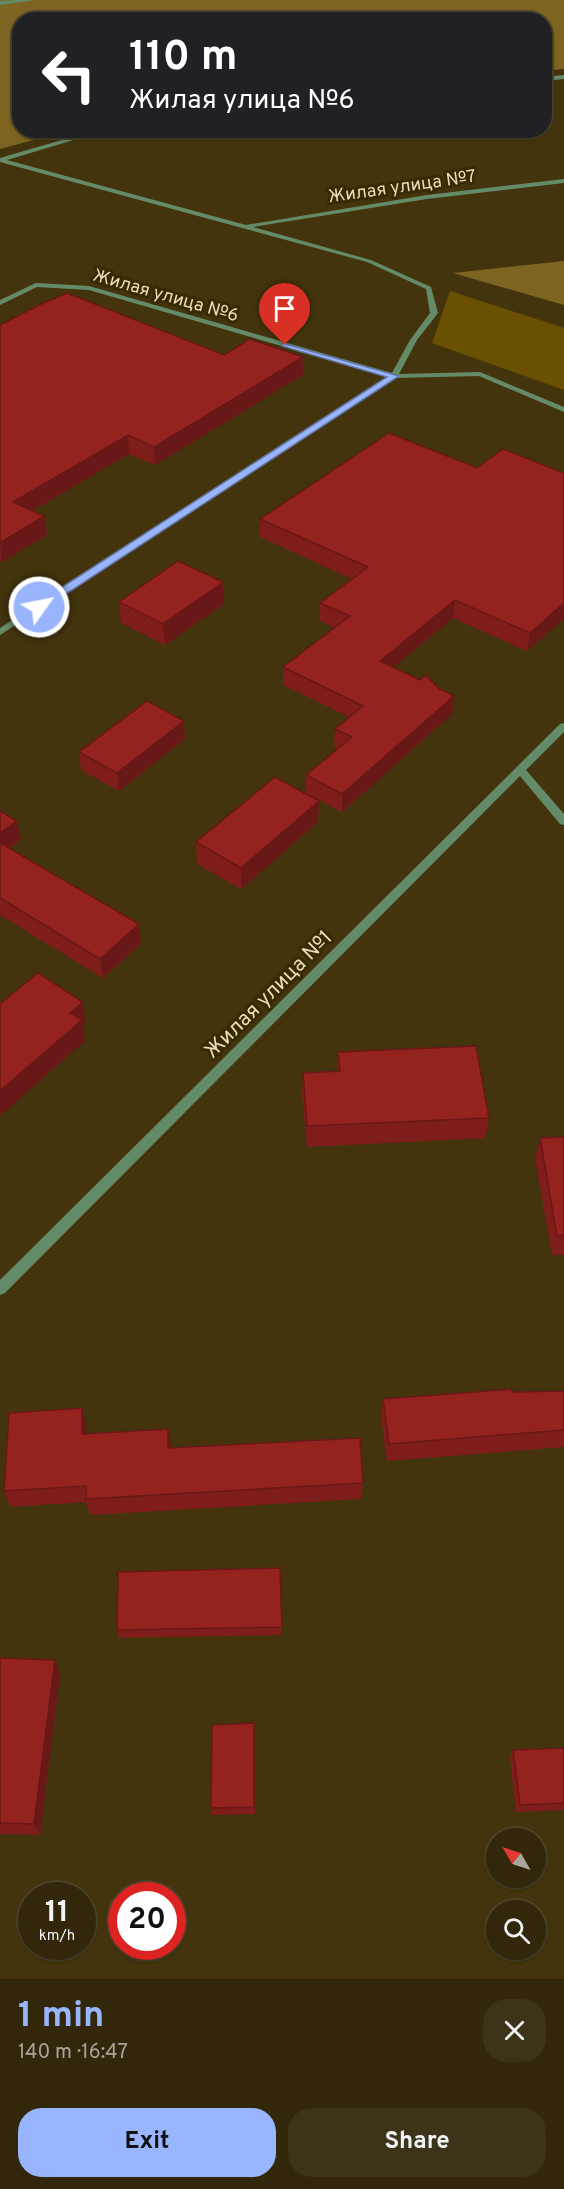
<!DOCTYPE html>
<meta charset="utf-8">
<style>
:root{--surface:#32270a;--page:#3d3318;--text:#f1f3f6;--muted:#a8a59c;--line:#4d442b;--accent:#99b5fd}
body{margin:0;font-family:Overpass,sans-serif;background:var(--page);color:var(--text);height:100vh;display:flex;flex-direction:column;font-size:22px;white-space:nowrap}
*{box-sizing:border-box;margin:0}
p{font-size:20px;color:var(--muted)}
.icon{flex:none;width:33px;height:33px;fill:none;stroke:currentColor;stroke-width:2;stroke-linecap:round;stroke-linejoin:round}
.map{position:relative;height:1979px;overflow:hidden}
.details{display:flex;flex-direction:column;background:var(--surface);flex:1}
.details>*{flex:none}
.top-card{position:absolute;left:12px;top:12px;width:540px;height:126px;border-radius:24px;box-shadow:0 2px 4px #0004,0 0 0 2px var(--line);background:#202124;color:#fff;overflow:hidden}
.needle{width:39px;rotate:309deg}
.fabs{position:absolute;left:486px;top:1828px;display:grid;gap:12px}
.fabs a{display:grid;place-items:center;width:60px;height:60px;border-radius:50%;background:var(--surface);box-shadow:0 2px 4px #0004,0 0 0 2px var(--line);font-size:30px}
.speed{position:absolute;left:18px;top:1882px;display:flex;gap:12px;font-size:30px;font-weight:700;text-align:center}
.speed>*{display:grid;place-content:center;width:78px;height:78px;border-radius:50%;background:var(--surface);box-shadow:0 2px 4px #0004,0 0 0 2px var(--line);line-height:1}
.speed small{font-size:15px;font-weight:400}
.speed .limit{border:9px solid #d22;background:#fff;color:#111}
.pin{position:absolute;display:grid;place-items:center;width:51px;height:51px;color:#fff;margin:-62px -26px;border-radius:50% 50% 50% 0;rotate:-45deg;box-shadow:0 0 6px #0007}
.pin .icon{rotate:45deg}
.me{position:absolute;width:66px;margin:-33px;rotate:57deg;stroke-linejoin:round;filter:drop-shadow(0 0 4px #0008)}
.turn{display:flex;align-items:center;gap:21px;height:126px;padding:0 18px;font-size:27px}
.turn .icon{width:78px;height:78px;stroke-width:2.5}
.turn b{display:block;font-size:42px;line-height:51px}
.round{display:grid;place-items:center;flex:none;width:63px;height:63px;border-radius:24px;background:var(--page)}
.summary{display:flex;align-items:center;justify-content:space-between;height:102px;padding:0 18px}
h1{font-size:36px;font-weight:700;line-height:45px;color:var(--accent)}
.button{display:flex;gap:12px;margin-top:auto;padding:12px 18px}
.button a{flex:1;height:69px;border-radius:24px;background:var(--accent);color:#111;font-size:24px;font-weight:700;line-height:69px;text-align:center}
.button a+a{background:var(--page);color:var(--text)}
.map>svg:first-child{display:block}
.green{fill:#695003}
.forest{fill:#7e6421}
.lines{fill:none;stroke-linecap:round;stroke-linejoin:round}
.lane{fill:#648b68;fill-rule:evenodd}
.wall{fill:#7f1d1b}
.shaded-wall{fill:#681816}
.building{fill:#94221f;stroke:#681816;stroke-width:1.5}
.route{fill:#99b5fd;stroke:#6376a4;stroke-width:1.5}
.labels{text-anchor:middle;stroke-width:6;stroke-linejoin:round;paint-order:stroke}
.far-street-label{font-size:18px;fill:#eadbb9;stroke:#382a02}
.street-label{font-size:21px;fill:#eadbb9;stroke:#382a02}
</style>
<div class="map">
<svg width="564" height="1979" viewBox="0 0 564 1979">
<rect width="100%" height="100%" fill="#43340d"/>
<!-- green -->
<path class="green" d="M450 291 564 328V390L432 343Z"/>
<!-- forest -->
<g class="forest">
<path d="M0 0H564V69L545 71 544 20H20V130L67 131 0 149Z"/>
<path d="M564 261V305L453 273Z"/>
</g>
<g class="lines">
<!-- lane -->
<g class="lane">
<path d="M17 0H36L0 5V1Z"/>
<path d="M564 75V79L544 81V77Z"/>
<path d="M96 130H107L7 160 246 225 427 195 564 179V183L427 199 253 227 371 260 431 287 438 313 417 340 399 374 480 372 564 407V412L479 376 396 378 0 635V628L388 377 89 290 37 287 0 305V300L36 283 89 286 392 373 410 340 430 313 426 289 367 262 0 162V158Z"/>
<path d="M564 723V732L526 770 564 814V825L560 824 520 776 5 1293 0 1295V1280L560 724Z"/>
</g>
</g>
<!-- wall -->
<g class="wall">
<path d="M0 325 224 355 303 375 155 465 129 454 32 511 44 516 47 535 2 562 0 561Z"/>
<path d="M477 468 564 473 527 651 453 618 393 667 454 696 452 714 342 812 306 793V775L338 749 334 747 335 729 349 717 283 685V667L335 628 320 621V603L352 579 260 537V519Z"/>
<path d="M223 582 224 604 165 645 121 623 119 602Z"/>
<path d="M185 739 119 791 81 770 79 752Z"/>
<path d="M0 811 21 840 10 848 141 944 103 978 0 915Z"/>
<path d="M318 822 241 889 197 864 196 842Z"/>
<path d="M338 1052 489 1118 485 1138 307 1147 302 1094 303 1073 337 1071Z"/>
<path d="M564 1137V1255H552L535 1158 540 1138Z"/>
<path d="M564 1391V1447L387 1461 381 1417 383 1399 512 1392Z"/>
<path d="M86 1426V1433L363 1483 361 1499 90 1515 86 1502 10 1507 4 1491Z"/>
<path d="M280 1568 282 1635 119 1638 117 1630Z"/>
<path d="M0 1658 60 1674 40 1835 0 1834Z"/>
<path d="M254 1731 255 1814 212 1815 211 1808Z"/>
<path d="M564 1748V1810L516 1812 510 1757 513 1750Z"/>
</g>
<!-- shaded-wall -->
<g class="shaded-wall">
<path d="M303 357V375L155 465 154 447Z"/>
<path d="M128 435 129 454 16 520 13 502Z"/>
<path d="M44 516 47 535 2 562 0 543Z"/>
<path d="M223 582 224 604 165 645 163 624Z"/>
<path d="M455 600 453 618 379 679 380 661Z"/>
<path d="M564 603V619L527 651 530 633Z"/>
<path d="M454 696 452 714 342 812V794Z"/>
<path d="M184 721 185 739 119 791 117 773Z"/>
<path d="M319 801 318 822 241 889V868Z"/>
<path d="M17 821 21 840 0 855V833Z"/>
<path d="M139 924 141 944 103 978 100 959Z"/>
<path d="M83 1002 86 1023 83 1026 85 1041 0 1116V1091L70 1013Z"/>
<path d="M82 1408 86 1426V1450L82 1434Z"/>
<path d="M168 1429 171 1446 170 1465 168 1448Z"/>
<path d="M55 1660 60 1674 40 1835 34 1824Z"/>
</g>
<!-- building -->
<g class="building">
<path d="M67 293 224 355 250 339 303 357 154 447 128 435 13 502 44 516 0 543V325L39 305Z"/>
<path d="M389 433 477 468 503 449 564 473V603L530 633 455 600 380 661 420 680 426 675 438 688 454 696 342 794 306 775 352 737 335 729 363 706 283 667 350 616 320 603 368 567 260 519Z"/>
<path d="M178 561 223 582 163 624 119 602Z"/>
<path d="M147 701 184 721 117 773 79 752Z"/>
<path d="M275 777 319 801 241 868 196 842Z"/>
<path d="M0 811 17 821 0 833Z"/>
<path d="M0 843 139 924 100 959 0 898Z"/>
<path d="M38 973 83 1002 70 1013 82 1020 0 1091V1004Z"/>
<path d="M476 1046 489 1118 307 1126 303 1073 340 1071 338 1052Z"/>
<path d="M564 1137V1235L557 1236 540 1138Z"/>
<path d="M512 1389V1392L564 1391V1430L389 1444 383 1399Z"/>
<path d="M82 1408V1434L168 1429V1448L360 1438 363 1483 86 1499V1486L4 1491 9 1413Z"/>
<path d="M280 1568 282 1627 117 1630 118 1572Z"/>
<path d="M0 1658 55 1660 34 1824 0 1823Z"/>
<path d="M254 1723V1807L211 1808 212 1725Z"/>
<path d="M564 1748V1803L520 1805 513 1750Z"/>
</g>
<!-- route -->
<path class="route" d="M282 343 399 376 43 609H36V604L387 377 282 346Z"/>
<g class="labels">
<!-- far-street labels -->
<g class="far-street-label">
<text transform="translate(402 186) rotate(-8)" y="6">Жилая улица №7</text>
<text transform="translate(166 295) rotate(16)" y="6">Жилая улица №6</text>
</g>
<!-- street labels -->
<g class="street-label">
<text transform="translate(268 994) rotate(-45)" y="7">Жилая улица №1</text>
</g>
</g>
</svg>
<div class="fabs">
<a><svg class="needle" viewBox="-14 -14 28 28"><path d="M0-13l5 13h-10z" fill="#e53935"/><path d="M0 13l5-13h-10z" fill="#a8a59c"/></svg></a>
<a><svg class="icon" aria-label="search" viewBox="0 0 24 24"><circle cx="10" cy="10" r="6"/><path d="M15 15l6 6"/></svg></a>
</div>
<div class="speed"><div>11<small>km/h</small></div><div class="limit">20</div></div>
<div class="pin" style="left:285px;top:345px;background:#d93025"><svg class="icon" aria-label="arrive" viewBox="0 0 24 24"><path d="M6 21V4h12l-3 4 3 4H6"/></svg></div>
<svg class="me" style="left:39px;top:607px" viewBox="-20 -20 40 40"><circle r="17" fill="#99b5fd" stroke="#fff" stroke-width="3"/><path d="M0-11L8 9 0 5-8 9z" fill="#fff"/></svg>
<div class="top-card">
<div class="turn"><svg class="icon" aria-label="left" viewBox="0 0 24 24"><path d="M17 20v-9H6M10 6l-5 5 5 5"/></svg><div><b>110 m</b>Жилая улица №6</div></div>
</div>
</div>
<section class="details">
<div class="summary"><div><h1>1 min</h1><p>140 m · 16:47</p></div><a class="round"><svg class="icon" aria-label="close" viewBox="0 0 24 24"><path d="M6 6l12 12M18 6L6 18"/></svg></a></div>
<div class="button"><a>Exit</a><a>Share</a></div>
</section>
